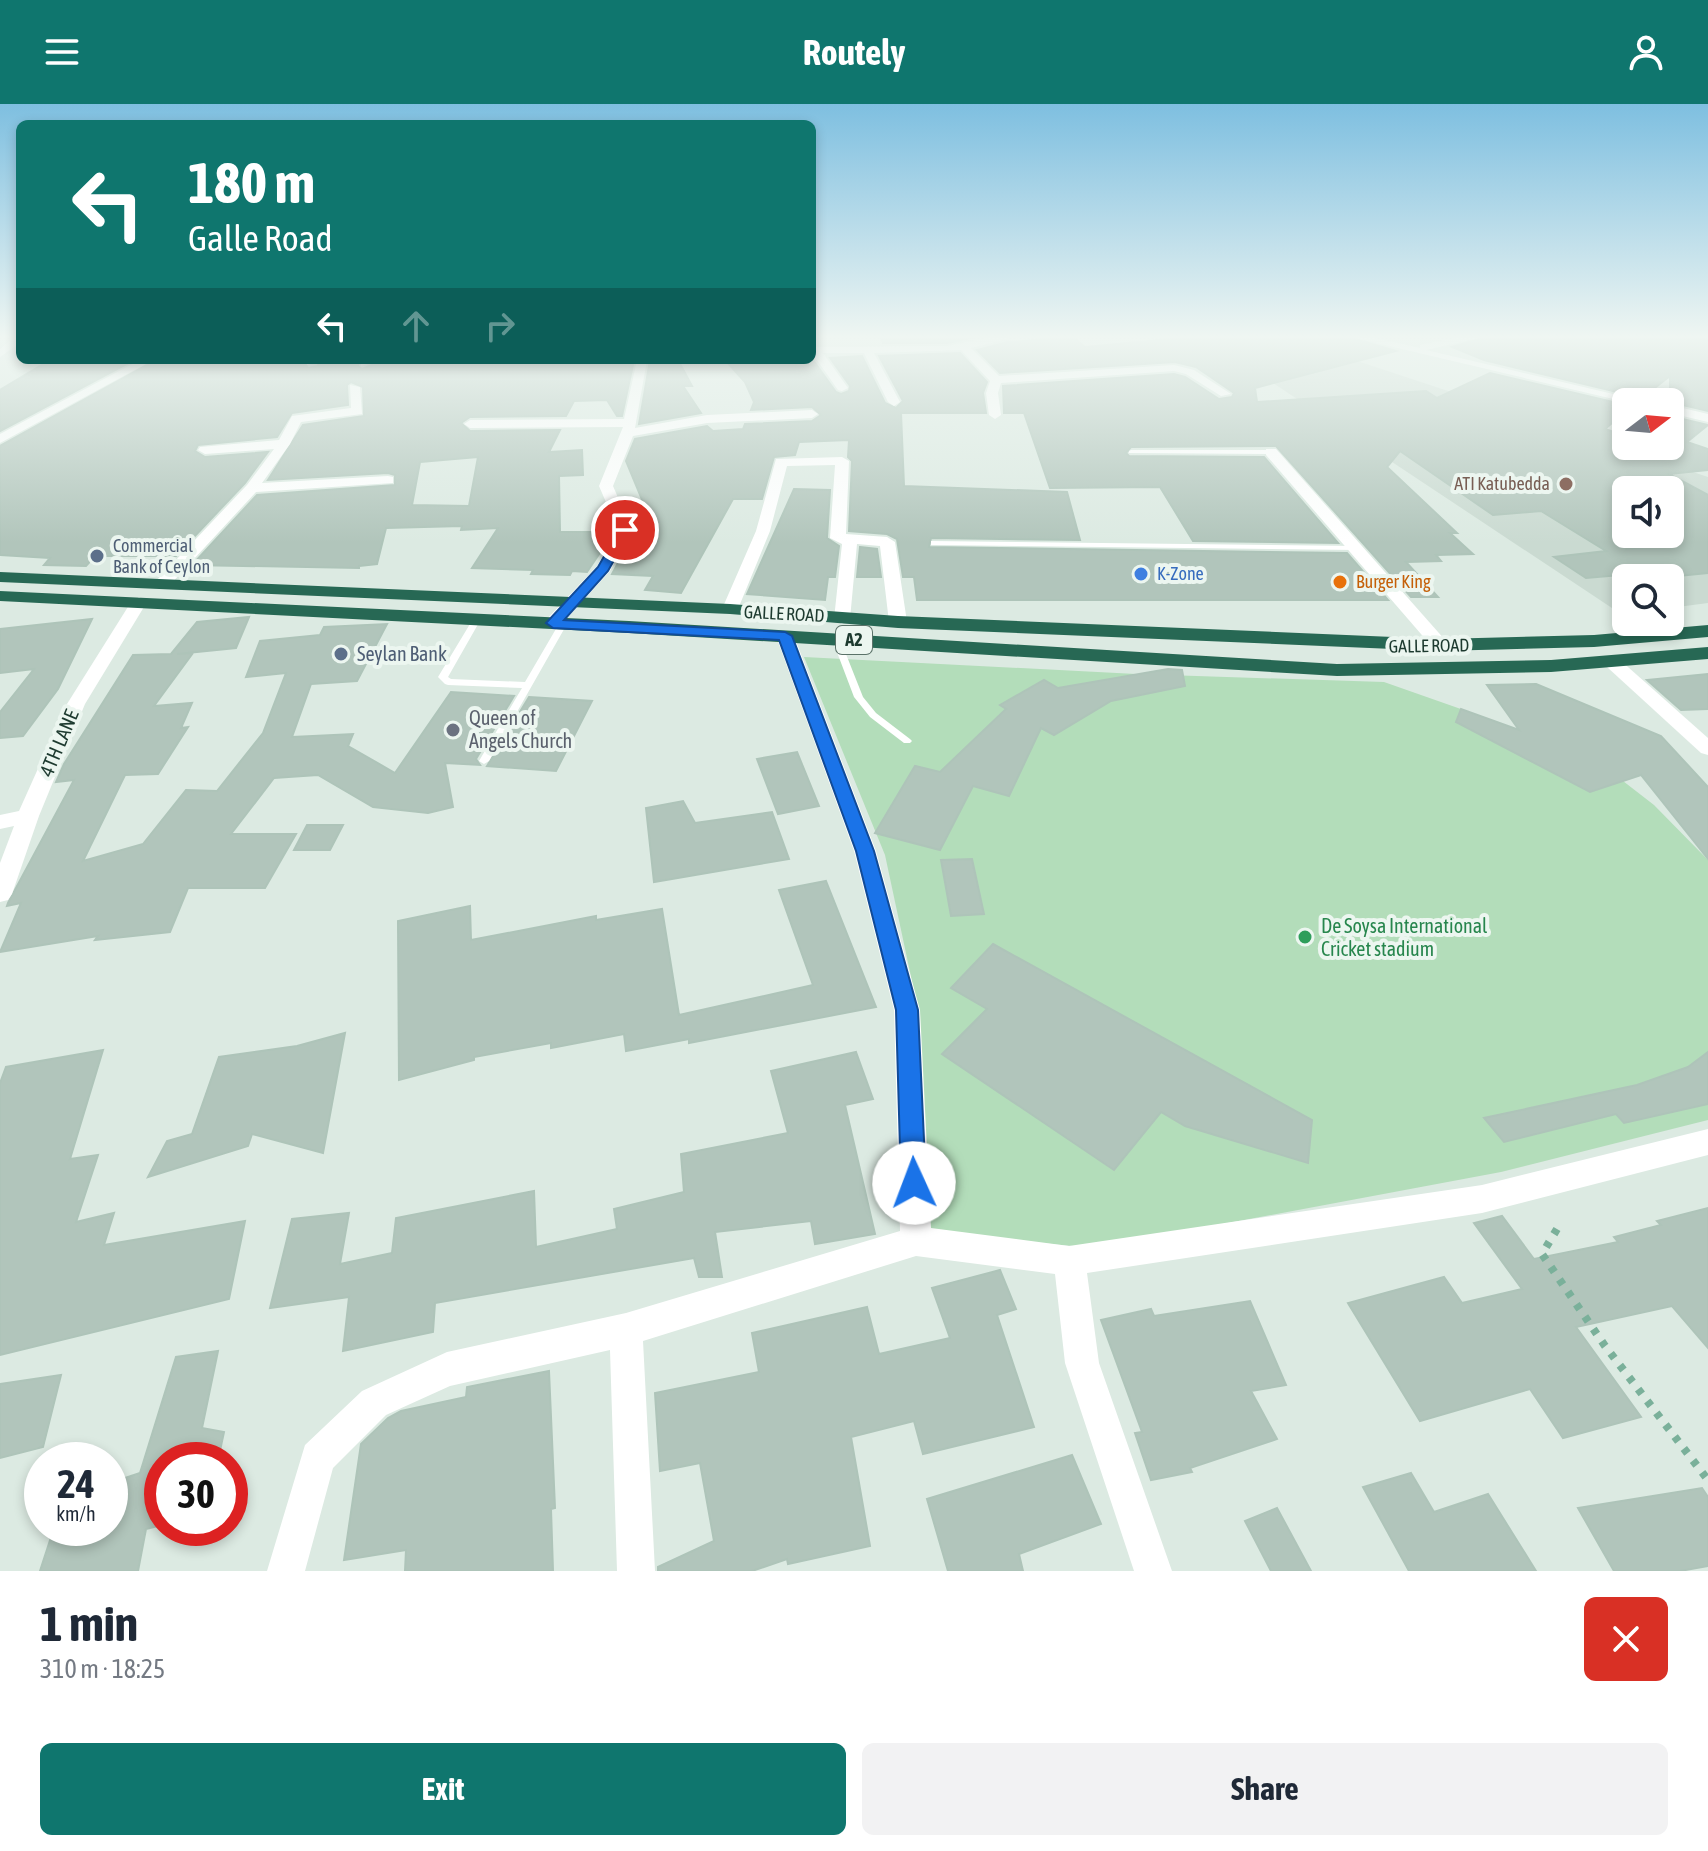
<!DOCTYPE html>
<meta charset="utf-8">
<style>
:root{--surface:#fff;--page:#f2f2f3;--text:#1f2937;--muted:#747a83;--accent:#0f766e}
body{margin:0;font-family:"Asap Condensed",sans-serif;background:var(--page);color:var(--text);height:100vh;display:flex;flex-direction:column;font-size:30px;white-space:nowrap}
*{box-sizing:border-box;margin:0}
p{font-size:26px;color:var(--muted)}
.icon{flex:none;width:44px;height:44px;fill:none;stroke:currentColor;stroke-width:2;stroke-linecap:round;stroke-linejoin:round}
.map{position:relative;height:1467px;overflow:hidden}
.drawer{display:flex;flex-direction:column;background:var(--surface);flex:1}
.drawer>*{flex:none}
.hud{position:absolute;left:16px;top:16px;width:800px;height:244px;border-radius:12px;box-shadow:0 4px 12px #0003;background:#0f766e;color:#fff;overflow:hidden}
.needle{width:52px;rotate:74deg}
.controls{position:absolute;left:1612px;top:284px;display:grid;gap:16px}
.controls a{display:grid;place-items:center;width:72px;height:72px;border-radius:12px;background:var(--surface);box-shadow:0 4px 12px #0003;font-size:40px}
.speed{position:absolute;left:24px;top:1338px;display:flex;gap:16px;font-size:40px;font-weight:700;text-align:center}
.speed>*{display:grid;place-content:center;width:104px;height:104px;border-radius:50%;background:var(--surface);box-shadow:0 4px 12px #0003;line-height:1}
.speed small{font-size:20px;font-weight:400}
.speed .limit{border:12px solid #d22;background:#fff;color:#111}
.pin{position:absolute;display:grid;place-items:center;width:68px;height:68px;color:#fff;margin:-34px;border:4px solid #fff;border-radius:50%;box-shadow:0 2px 8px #0007}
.me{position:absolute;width:88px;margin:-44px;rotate:358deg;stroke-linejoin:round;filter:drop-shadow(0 0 6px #0008)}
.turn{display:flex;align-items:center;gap:28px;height:168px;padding:0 40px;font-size:36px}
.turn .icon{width:104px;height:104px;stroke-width:2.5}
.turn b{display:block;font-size:56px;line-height:68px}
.lanes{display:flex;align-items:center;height:76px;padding:0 40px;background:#0003;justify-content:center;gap:40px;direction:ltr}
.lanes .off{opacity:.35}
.round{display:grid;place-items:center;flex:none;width:84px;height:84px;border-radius:12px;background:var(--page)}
.overview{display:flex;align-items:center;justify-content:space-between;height:136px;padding:0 40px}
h1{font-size:48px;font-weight:700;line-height:60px}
.action{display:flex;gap:16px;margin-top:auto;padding:16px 40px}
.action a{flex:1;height:92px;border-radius:12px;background:var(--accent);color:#fff;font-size:32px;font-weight:700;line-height:92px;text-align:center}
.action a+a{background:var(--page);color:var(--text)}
header{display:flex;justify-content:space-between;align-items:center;height:104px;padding:0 40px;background:var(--accent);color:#fff;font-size:36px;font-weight:700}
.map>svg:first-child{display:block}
.built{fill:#cadad1;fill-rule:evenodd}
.green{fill:#b3ddba}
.building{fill:#b1c5bb;stroke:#aec4b9;stroke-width:2;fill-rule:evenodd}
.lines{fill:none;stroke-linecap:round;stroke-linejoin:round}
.path{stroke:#7ab09a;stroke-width:8;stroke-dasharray:6 9;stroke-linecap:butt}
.lane{fill:#fff;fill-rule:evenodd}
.street{fill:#fff;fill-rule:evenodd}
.highway{fill:#276854;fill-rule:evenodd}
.route{fill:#1a73e8;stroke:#114b97;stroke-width:2}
.education-dot{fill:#8d6e63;stroke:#ecf6f0;stroke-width:3}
.service-dot{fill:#5c6f8a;stroke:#ecf6f0;stroke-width:3}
.shop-dot{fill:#3f7fe0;stroke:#ecf6f0;stroke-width:3}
.food-dot{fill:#e8710a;stroke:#ecf6f0;stroke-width:3}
.worship-dot{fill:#6b7280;stroke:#ecf6f0;stroke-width:3}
.leisure-dot{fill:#2e9e5b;stroke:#ecf6f0;stroke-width:3}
.labels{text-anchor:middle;stroke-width:8;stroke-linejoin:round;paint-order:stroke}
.far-education-label{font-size:18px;fill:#785e54;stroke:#ecf6f0;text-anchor:end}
.far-service-label{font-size:18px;fill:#4e5e75;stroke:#ecf6f0;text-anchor:start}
.far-shop-label{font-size:18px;fill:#366cbe;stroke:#ecf6f0;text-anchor:start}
.far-food-label{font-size:18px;fill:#c56008;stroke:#ecf6f0;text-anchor:start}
.far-street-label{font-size:18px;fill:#1d3a2f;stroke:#ecf6f0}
.shield{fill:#ecf6f0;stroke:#5b7269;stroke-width:2}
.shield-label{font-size:18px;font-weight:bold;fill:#1d3a2f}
.service-label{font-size:20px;fill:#4e5e75;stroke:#ecf6f0;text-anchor:start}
.worship-label{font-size:20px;fill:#5b616d;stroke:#ecf6f0;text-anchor:start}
.street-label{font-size:20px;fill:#1d3a2f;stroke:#ecf6f0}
.leisure-label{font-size:20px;fill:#27864d;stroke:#ecf6f0;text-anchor:start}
</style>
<header><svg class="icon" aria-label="menu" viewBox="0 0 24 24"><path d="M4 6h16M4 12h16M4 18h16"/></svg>Routely<svg class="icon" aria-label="person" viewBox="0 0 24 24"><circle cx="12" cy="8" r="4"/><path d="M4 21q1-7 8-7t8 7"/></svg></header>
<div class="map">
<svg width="1708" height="1467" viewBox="0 0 1708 1467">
<rect width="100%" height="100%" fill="#dceae2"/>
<!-- built -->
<path class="built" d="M1321 245 1708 373V499L1670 504V474H1626V510H1621L1231 251ZM1626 386H1670V430H1626Z"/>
<!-- green -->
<path class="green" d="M804 553 1136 570 1384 578 1495 617 1623 677 1654 701 1708 756V1016L1501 1068 1094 1144 930 1129 919 910 885 751Z"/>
<!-- building -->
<g class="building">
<path d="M881 233H975L947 239H883Z"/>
<path d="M1073 233 1085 243 1191 233H1348L1396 247 1255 284 1257 298 1426 287 1437 294 1490 269 1626 301V307L1605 325 1626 332V342H1658L1670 346V312L1708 321 1687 338 1708 345V366L1669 370 1708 391V469L1658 474H1639L1632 470 1586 474 1554 453 1606 447 1541 407 1493 411 1400 347 1387 363 1457 429H1450L1473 450 1436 451 1441 457 1406 458 1438 493H1411L1276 342 1131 343 1126 349 1129 352 1264 353 1338 439 1193 437 1160 383 1050 384 1024 309H1004L1003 282 1174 270 1185 273 1219 295 1232 293 1234 289 1196 263 1175 258 1000 269 977 246 1008 238ZM1626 386H1670V440L1626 445Z"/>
<path d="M1486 233H1708V307L1670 298V272L1642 294 1484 256 1452 243Z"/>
<path d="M960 249 987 278 983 289 986 309H901L904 382 1067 388 1080 436 931 434 929 443 1347 449 1388 496H917L914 473H903L897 435 887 430 849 427 852 357 848 353 849 336 799 338 795 351 774 353 762 395H733L681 489 645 486 653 472 612 470 635 427H655L626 357 635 335 707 322 713 327 743 325 745 320 812 317 821 311 812 303 751 306 754 298 745 278 725 256H813L836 288 841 290 849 287 850 282 830 254 862 252 885 299 896 304 903 297 879 252Z"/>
<path d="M50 256H134L0 327V286Z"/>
<path d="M156 256H303L308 264 318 262 319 256H359L358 262 362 265 384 256H634L622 312H617L607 296 574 297 566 312 470 313 461 319 470 327 560 326 549 348 582 346 583 371 559 372 560 428H614L587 468 572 467 570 471 531 470 533 466 472 464 498 424 461 426 462 422 386 424 377 460 359 462V464L192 461 257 391 395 381V371L388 369 268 376 303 321 364 312 363 283 351 278 347 281 348 301 292 309 277 333 198 341 195 347 205 353 268 348 245 379 176 452H95L86 462 44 461 50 454 0 451V342ZM478 353 469 402 412 401 420 358Z"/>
<path d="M650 256H678L692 282H683L701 309 639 320Z"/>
<path d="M794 385 830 386 827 434 839 442 835 473H828L825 496 747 490Z"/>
<path d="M860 443 877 445 881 473H857Z"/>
<path d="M249 513 236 544 177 550 193 549 154 602 192 599 181 624 188 623 158 670 125 671 83 757 143 740 186 686 217 687 263 629 286 569 246 573 260 537 320 531 324 523 387 520 357 577 311 580 292 633 353 630 348 642 395 669 451 588 514 592 476 655 480 661 445 659 453 703 428 709 373 703 318 671 274 674 231 730H296L265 784H188L170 828 95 836 98 832 0 848 21 799 7 802 8 799 74 676 56 678 64 660 133 551 171 550 197 518Z"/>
<path d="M92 515 58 585 23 632 0 634V608L34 565 0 569V525Z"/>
<path d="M1168 565 1182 566 1185 582 1111 597 1054 631 1041 624 1009 692 973 682 940 746 875 729 915 662 940 668 1006 605 1000 601 1044 576 1058 584Z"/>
<path d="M1708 570V605L1681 606 1647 576Z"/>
<path d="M1536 580 1661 632 1708 683V755L1641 671 1590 688 1456 618 1461 605 1519 626 1487 581Z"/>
<path d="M529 593 592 597 556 667 487 662Z"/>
<path d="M797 648 819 702 778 710 757 655Z"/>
<path d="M683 697 695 719 772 708 789 755 654 778 646 704Z"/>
<path d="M307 721H343L330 746H294Z"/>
<path d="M972 755 984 810 951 812 941 756Z"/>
<path d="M826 777 876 903 689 939V935L626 947 624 930 551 944V939L474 953V956L399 976 398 817 470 802 471 836 596 812V816L662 805 679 911 813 881 779 786Z"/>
<path d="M993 840 1312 1016 1308 1059 1185 1022 1161 1008 1114 1066 942 950 987 905 951 884Z"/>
<path d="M345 929 323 1049 252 1030 248 1042 148 1073 167 1037 192 1030 219 953 297 942Z"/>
<path d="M103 946 70 1055 98 1051 76 1118 114 1109 104 1141 245 1117 229 1195 0 1251V979L6 963Z"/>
<path d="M856 948 873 995 845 1001 875 1130 815 1140 811 1117 715 1128 722 1173H699L694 1154 435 1199 433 1228 343 1247 349 1193 270 1204 292 1115 349 1109 340 1160 392 1149 396 1114 534 1087 536 1143 617 1125 614 1105 684 1088 681 1050 788 1029 771 967Z"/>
<path d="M1708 948V1000L1624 1019 1616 1010 1504 1038 1484 1014 1637 981 1688 963Z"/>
<path d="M1708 1104V1244L1672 1202 1576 1223 1641 1313 1563 1334 1530 1285 1420 1317 1348 1199 1444 1173 1462 1199 1522 1185 1474 1119 1502 1112 1534 1155 1618 1138 1614 1133 1661 1121 1657 1117Z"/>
<path d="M1000 1166 1016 1205 997 1211 1034 1323 923 1350 914 1317 851 1333 870 1442 788 1460 787 1455 752 1467H658V1463L714 1437 700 1359 660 1367 655 1289 759 1268 752 1229 867 1203 879 1250 950 1234 932 1184Z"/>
<path d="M1250 1197 1286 1281 1251 1287 1277 1335 1190 1364 1192 1368 1151 1376 1135 1329 1142 1328 1101 1216 1151 1205 1154 1212Z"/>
<path d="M218 1247 202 1324 224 1328 218 1356H162V1421L146 1425 138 1467H40L54 1424H110V1379L140 1369 176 1253Z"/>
<path d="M549 1267 555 1404 551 1405 553 1467H405L406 1446 344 1456 361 1340 388 1314 401 1307 466 1293 467 1283Z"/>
<path d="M61 1271 43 1343 0 1354V1280Z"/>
<path d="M1072 1351 1101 1420 1019 1450 1023 1467H948L927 1395Z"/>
<path d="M1411 1369 1434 1408 1488 1390 1536 1467H1409L1363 1383Z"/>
<path d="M1702 1384 1708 1393V1462L1680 1467H1614L1578 1404Z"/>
<path d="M1277 1404 1311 1467H1271L1245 1417Z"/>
</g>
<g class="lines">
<!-- path -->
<path class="path" d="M1557 1125 1542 1150 1605 1242 1708 1376"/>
<!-- lane -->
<g class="lane">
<path d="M1131 346H1271L1274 348 1271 350 1129 349V347Z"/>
<path d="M931 437 1357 442 1361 444 1357 446 934 441H931Z"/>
<path d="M477 512 481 515 448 573 451 575 525 578 560 518 563 517 567 520 489 657 484 660 479 657 522 584 448 581 445 580 438 573 473 515Z"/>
<path d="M836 532 840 535 863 593 876 609 910 635 912 637 910 639H904L870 613 854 593 832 535Z"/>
</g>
<!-- street -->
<g class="street">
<path d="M14 233H20V239L0 253V245Z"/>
<path d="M992 233H1015L971 244 999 272 1174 261 1194 266 1231 290 1221 292 1186 270 1174 267 1001 279 998 289 1001 311 995 315 989 311 986 289 990 277 961 246 874 249 900 298 894 302 888 298 864 249H823L848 284 842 287 838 286 812 249V243L947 242Z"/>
<path d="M1351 233H1371L1420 244V241L1460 233H1483L1426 246 1647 298H1626Z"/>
<path d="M140 256H153L0 339V330Z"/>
<path d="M306 256H316L317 259 307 261Z"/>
<path d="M366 256H381L361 262V258Z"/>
<path d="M637 256H647L635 324 707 311 812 306 818 310 812 314 707 319 633 332 613 382 632 426 610 467 559 523H547L544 519 547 515 597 462 618 426 599 382 623 323 470 324 464 320 470 316 624 315Z"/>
<path d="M350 281 360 283 362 310 301 318 290 340 262 379 388 372 393 373V379L256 388 168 483H156V477L247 381 274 345 205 350 198 346 200 343 279 336 292 312 351 304Z"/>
<path d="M1670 301 1708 310V318L1670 309Z"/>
<path d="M1266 345H1276L1446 537 1449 541 1446 545H1434L1266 351Z"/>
<path d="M842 353 849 357 846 430 887 433 895 438 907 518 904 522H892L889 518 880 442 857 440 850 515 842 520 834 515 842 440 830 434 835 361 787 362 770 427 738 505 730 510 724 509 722 505 756 427 776 355Z"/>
<path d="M139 493 147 498 85 600 39 712 12 790 8 796 0 798V759L14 722 0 725V711L19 707 67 600 131 498Z"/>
<path d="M785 527 794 532 876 747 920 906 931 1124 1069 1142 1482 1081 1708 1025V1051L1482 1109 1087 1169 1099 1259 1172 1467H1134L1065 1259 1055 1170 916 1152 643 1237 655 1467H617L610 1246 450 1282 386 1311 333 1364 305 1467H267L305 1341 362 1287 447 1248 626 1209 900 1127 894 906 854 747 776 532Z"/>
<path d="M1613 554 1619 555 1708 634V651L1701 649 1607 563 1604 559Z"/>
</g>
<!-- highway -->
<g class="highway">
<path d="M0 468 730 500 898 512 1440 535 1594 531 1708 521V533L1594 543 1440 547 898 524 730 510 0 478Z"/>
<path d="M0 487 629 517 1337 560 1551 556 1708 543V555L1551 568 1337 572 629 529 0 497Z"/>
</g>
</g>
<!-- sky -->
<linearGradient id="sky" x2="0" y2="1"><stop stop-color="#7ebfe0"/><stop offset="0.53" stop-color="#eff6f2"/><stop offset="1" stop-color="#eff6f2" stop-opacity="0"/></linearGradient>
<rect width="1708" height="439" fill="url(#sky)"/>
<!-- route -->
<path class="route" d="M625 422 631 426 608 467 564 516 785 528 792 532 874 747 918 906 926 1079 922 1087 914 1090 905 1087 901 1079 896 906 856 747 779 536 553 524 546 519 598 463 619 426Z"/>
<!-- markers -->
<circle class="education-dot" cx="1566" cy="380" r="8"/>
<g class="service-dot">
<circle cx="97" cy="452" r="8"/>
<circle cx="341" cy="550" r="8"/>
</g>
<circle class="shop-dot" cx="1141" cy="470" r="8"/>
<circle class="food-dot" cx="1340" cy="478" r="8"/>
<circle class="worship-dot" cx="453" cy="626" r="8"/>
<circle class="leisure-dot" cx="1305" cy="833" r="8"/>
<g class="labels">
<!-- far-education labels -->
<g class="far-education-label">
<text x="1550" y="386">ATI Katubedda</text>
</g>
<!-- far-service labels -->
<g class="far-service-label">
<text x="113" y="448">Commercial<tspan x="113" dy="21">Bank of Ceylon</tspan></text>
</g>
<!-- far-shop labels -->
<g class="far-shop-label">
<text x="1157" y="476">K-Zone</text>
</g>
<!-- far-food labels -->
<g class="far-food-label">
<text x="1356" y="484">Burger King</text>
</g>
<!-- far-street labels -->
<g class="far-street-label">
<text transform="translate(784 510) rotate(3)" y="6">GALLE ROAD</text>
<text transform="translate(1429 542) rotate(-1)" y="6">GALLE ROAD</text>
</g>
<!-- shield labels -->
<rect class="shield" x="836" y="522" width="36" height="28" rx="6"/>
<g class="shield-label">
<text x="854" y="542">A2</text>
</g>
<!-- service labels -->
<g class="service-label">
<text x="357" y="557">Seylan Bank</text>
</g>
<!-- worship labels -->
<g class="worship-label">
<text x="469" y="621">Queen of<tspan x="469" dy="23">Angels Church</tspan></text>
</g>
<!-- street labels -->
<g class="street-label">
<text transform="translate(59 639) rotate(-67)" y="7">4TH LANE</text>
</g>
<!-- leisure labels -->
<g class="leisure-label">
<text x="1321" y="829">De Soysa International<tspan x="1321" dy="23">Cricket stadium</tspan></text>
</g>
</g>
</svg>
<div class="controls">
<a><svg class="needle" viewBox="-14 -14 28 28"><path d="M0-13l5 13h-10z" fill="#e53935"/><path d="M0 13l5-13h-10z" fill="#747a83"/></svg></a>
<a><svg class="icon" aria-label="sound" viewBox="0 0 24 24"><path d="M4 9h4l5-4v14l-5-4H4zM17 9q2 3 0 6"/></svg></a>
<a><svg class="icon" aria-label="search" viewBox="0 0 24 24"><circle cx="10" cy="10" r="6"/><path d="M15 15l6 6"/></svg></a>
</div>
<div class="speed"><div>24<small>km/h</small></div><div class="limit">30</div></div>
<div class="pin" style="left:625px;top:426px;background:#d93025"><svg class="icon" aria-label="arrive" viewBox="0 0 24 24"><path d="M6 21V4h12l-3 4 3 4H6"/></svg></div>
<svg class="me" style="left:914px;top:1079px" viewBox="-20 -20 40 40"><circle r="19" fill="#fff"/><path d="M0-13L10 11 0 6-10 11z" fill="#1a73e8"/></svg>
<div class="hud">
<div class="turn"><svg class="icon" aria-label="left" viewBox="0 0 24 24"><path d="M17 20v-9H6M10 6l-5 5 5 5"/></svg><div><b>180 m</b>Galle Road</div></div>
<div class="lanes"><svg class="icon" aria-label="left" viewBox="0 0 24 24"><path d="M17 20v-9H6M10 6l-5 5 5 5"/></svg><svg class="icon off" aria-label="ahead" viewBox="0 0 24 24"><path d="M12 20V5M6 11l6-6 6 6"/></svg><svg class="icon off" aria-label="right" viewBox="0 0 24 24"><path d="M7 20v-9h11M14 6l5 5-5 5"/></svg></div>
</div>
</div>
<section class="drawer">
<div class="overview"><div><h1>1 min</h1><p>310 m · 18:25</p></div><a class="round" style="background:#d93025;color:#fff"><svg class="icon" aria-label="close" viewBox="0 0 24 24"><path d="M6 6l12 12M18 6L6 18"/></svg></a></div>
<div class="action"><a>Exit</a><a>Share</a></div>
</section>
